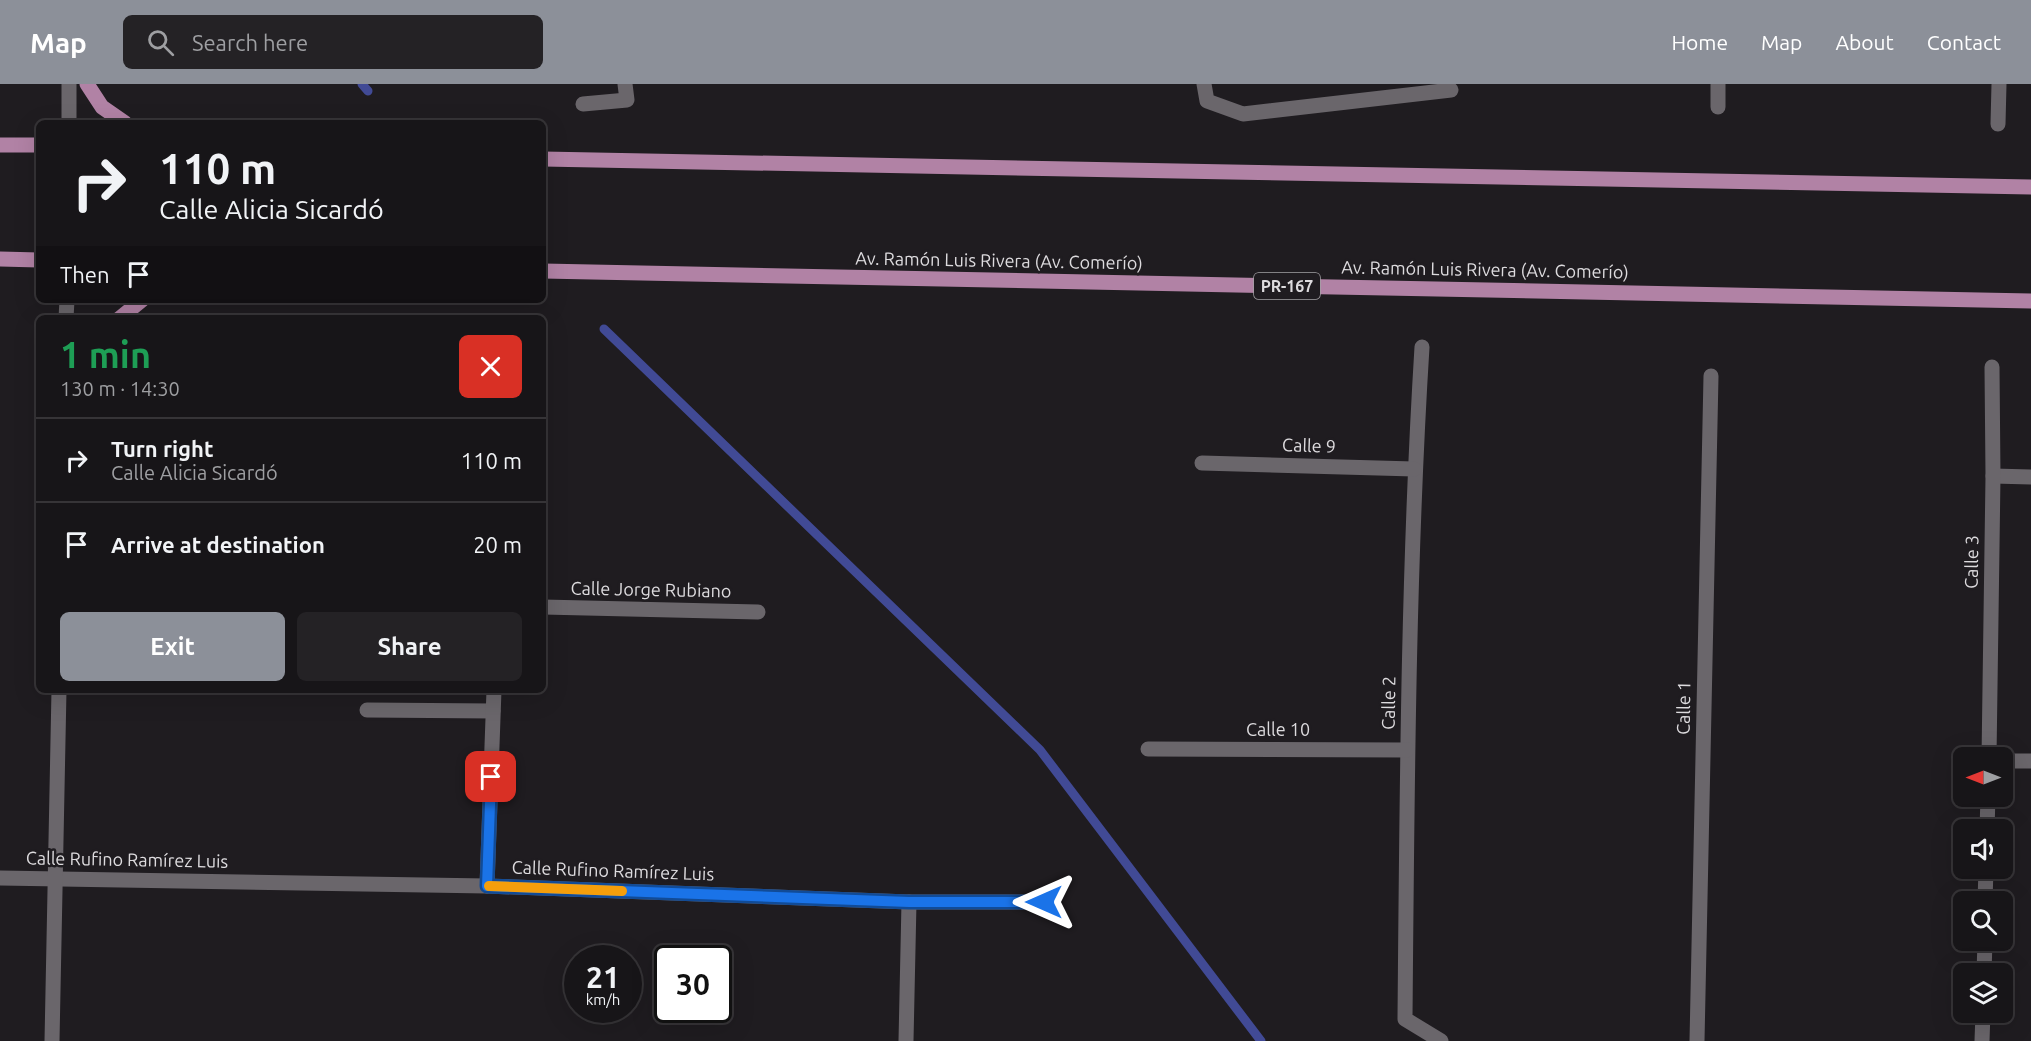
<!DOCTYPE html>
<meta charset="utf-8">
<style>
:root{--surface:#171518;--page:#242225;--text:#f1f3f6;--muted:#9e9fa2;--line:#363437;--accent:#8c9099}
body{margin:0;font-family:Ubuntu,sans-serif;background:var(--page);color:var(--text);height:100vh;display:flex;flex-direction:column;font-size:22px;white-space:nowrap}
*{box-sizing:border-box;margin:0}
p{font-size:20px;color:var(--muted)}
.icon{flex:none;width:33px;height:33px;fill:none;stroke:currentColor;stroke-width:2;stroke-linecap:round;stroke-linejoin:round}
.map{position:relative;flex:1;overflow:hidden}
.sheet{position:absolute;left:36px;top:231px;width:510px;height:378px;display:flex;flex-direction:column;background:var(--surface);border-radius:9px;box-shadow:0 6px 24px #0002,0 0 0 2px var(--line)}
.sheet>*{flex:none}
.guide{position:absolute;left:36px;top:36px;width:510px;height:183px;border-radius:9px;box-shadow:0 6px 24px #0002,0 0 0 2px var(--line);background:#171518;color:var(--text);overflow:hidden}
.needle{width:39px;rotate:270deg}
.fabs{position:absolute;left:1953px;top:663px;display:grid;gap:12px}
.fabs a{display:grid;place-items:center;width:60px;height:60px;border-radius:9px;background:var(--surface);box-shadow:0 6px 24px #0002,0 0 0 2px var(--line);font-size:30px}
.speed{position:absolute;left:564px;top:861px;display:flex;gap:12px;font-size:30px;font-weight:700;text-align:center}
.speed>*{display:grid;place-content:center;width:78px;height:78px;border-radius:50%;background:var(--surface);box-shadow:0 6px 24px #0002,0 0 0 2px var(--line);line-height:1}
.speed small{font-size:15px;font-weight:400}
.speed .limit{border:3px solid #111;border-radius:9px;background:#fff;color:#111}
.pin{position:absolute;display:grid;place-items:center;width:51px;height:51px;color:#fff;margin:-26px;border-radius:12px;box-shadow:0 3px 9px #0006}
.me{position:absolute;width:66px;margin:-33px;rotate:270deg;stroke-linejoin:round;filter:drop-shadow(0 0 4px #0008)}
.turn{display:flex;align-items:center;gap:21px;height:126px;padding:0 24px;font-size:27px}
.turn .icon{width:78px;height:78px;stroke-width:2.5}
.turn b{display:block;font-size:42px;line-height:51px}
.then{display:flex;align-items:center;height:57px;padding:0 24px;background:#0003;gap:12px;font-size:22px}
.round{display:grid;place-items:center;flex:none;width:63px;height:63px;border-radius:9px;background:var(--page)}
.overview{display:flex;align-items:center;justify-content:space-between;height:102px;padding:0 24px}
h1{font-size:36px;font-weight:700;line-height:45px;color:#1e9e55}
.button{display:flex;gap:12px;margin-top:auto;padding:12px 24px}
.button a{flex:1;height:69px;border-radius:9px;background:var(--accent);color:#fff;font-size:24px;font-weight:700;line-height:69px;text-align:center}
.button a+a{background:var(--page);color:var(--text)}
ul{padding:0;list-style:none}
li{display:flex;align-items:center;gap:18px;height:84px;padding:0 24px;border-top:2px solid var(--line)}
li div{flex:1}
li b{display:block;font-size:22px}
li em{font-style:normal}
header{display:flex;align-items:center;gap:36px;box-sizing:border-box;height:84px;padding:0 30px;background:var(--accent);color:#fff}
header strong{font-size:28px}
nav{display:flex;gap:33px;margin-inline-start:auto;font-size:21px}
.search{width:420px;height:54px;background:var(--page);display:flex;align-items:center;gap:15px;box-sizing:border-box;padding:0 21px;border-radius:9px;color:var(--muted);font-size:22px}
.map>svg:first-child{display:block}
.lines{fill:none;stroke-linecap:round;stroke-linejoin:round}
.stream{stroke:#414a95;stroke-width:9}
.street{stroke:#6a666b;stroke-width:15}
.secondary{stroke:#6a666b;stroke-width:15}
.primary{stroke:#b182a5;stroke-width:15}
.route-casing{stroke:#114b97;stroke-width:15}
.route{stroke:#1a73e8;stroke-width:10}
.slow{stroke:#f59e0b;stroke-width:10}
.labels{text-anchor:middle;stroke-width:5;stroke-linejoin:round;paint-order:stroke}
.shield{fill:#1f1c20;stroke:#a4a2a5;stroke-width:1.5}
.shield-label{font-size:16px;font-weight:bold;fill:#dddbde}
.street-label{font-size:18px;fill:#dddbde;stroke:#1f1c20}
</style>
<header>
<strong>Map</strong>
<div class="search"><svg class="icon" aria-label="search" viewBox="0 0 24 24"><circle cx="10" cy="10" r="6"/><path d="M15 15l6 6"/></svg>Search here</div>
<nav><a>Home</a><a>Map</a><a>About</a><a>Contact</a></nav>
</header>
<div class="map">
<svg width="2031" height="957" viewBox="0 0 2031 957">
<rect width="100%" height="100%" fill="#1f1c20"/>
<g class="lines">
<!-- stream -->
<g class="stream">
<path d="M362 0 368 7"/>
<path d="M604 245 1040 666 1261 957"/>
</g>
<!-- street -->
<g class="street">
<path d="M1204 0 1207 17 1243 30 1451 6"/>
<path d="M583 20 627 16 625 0"/>
<path d="M1718 23V0"/>
<path d="M1998 40 1999 0"/>
<path d="M1422 263C1408 487 1407 711 1405 935L1441 957"/>
<path d="M1202 379 1414 385"/>
<path d="M1993 392 2031 393"/>
<path d="M543 523 758 528"/>
<path d="M367 626 493 627"/>
<path d="M1148 665 1407 666"/>
<path d="M1989 674 1993 392 1992 283"/>
<path d="M2002 677H2031"/>
<path d="M1987 746 1988 712"/>
<path d="M0 794 487 802 909 818H1044"/>
<path d="M487 802 494 606"/>
<path d="M1985 818 1986 784"/>
<path d="M1984 890 1985 856"/>
<path d="M906 957 909 818"/>
<path d="M1697 957 1711 292"/>
<path d="M1982 957 1983 928"/>
</g>
<!-- secondary -->
<g class="secondary">
<path d="M69 0V39"/>
<path d="M66 234 67 216"/>
<path d="M52 957 59 606"/>
</g>
<!-- primary -->
<g class="primary">
<path d="M87 0 102 23 125 39"/>
<path d="M0 61H39"/>
<path d="M543 75 2031 103"/>
<path d="M0 175 39 176"/>
<path d="M543 187 2031 217"/>
<path d="M120 234 142 216"/>
</g>
</g>
<g class="lines">
<defs>
<path id="route" d="M491 693 487 802 909 818H1044"/>
</defs>
<!-- route casing -->
<use href="#route" class="route-casing"/>
<!-- route -->
<use href="#route" class="route"/>
<!-- slow -->
<path class="slow" d="M489 802 622 807"/>
</g>
<g class="labels">
<!-- shield labels -->
<rect class="shield" x="1254" y="189" width="66" height="26" rx="4.5"/>
<g class="shield-label">
<text x="1287" y="208">PR-167</text>
</g>
<!-- street labels -->
<g class="street-label">
<text transform="translate(999 177) rotate(1)" y="6">Av. Ramón Luis Rivera (Av. Comerío)</text>
<text transform="translate(1485 186) rotate(1)" y="6">Av. Ramón Luis Rivera (Av. Comerío)</text>
<text transform="translate(1309 362) rotate(2)" y="6">Calle 9</text>
<text transform="translate(1972 478) rotate(-89)" y="6">Calle 3</text>
<text transform="translate(651 506) rotate(1)" y="6">Calle Jorge Rubiano</text>
<text transform="translate(1389 619) rotate(-89)" y="6">Calle 2</text>
<text transform="translate(1684 624) rotate(-89)" y="6">Calle 1</text>
<text x="1278" y="652">Calle 10</text>
<text transform="translate(127 776) rotate(1)" y="6">Calle Rufino Ramírez Luis</text>
<text transform="translate(613 787) rotate(2)" y="6">Calle Rufino Ramírez Luis</text>
</g>
</g>
</svg>
<div class="fabs">
<a><svg class="needle" viewBox="-14 -14 28 28"><path d="M0-13l5 13h-10z" fill="#e53935"/><path d="M0 13l5-13h-10z" fill="#9e9fa2"/></svg></a>
<a><svg class="icon" aria-label="sound" viewBox="0 0 24 24"><path d="M4 9h4l5-4v14l-5-4H4zM17 9q2 3 0 6"/></svg></a>
<a><svg class="icon" aria-label="search" viewBox="0 0 24 24"><circle cx="10" cy="10" r="6"/><path d="M15 15l6 6"/></svg></a>
<a><svg class="icon" aria-label="layers" viewBox="0 0 24 24"><path d="M12 4l9 5-9 5-9-5zM3 14l9 5 9-5"/></svg></a>
</div>
<div class="speed"><div>21<small>km/h</small></div><div class="limit">30</div></div>
<div class="pin" style="left:491px;top:693px;background:#d93025"><svg class="icon" aria-label="arrive" viewBox="0 0 24 24"><path d="M6 21V4h12l-3 4 3 4H6"/></svg></div>
<svg class="me" style="left:1044px;top:818px" viewBox="-20 -20 40 40"><path d="M0-17L14 15 0 8-14 15z" fill="#1a73e8" stroke="#fff" stroke-width="4"/></svg>
<div class="guide">
<div class="turn"><svg class="icon" aria-label="right" viewBox="0 0 24 24"><path d="M7 20v-9h11M14 6l5 5-5 5"/></svg><div><b>110 m</b>Calle Alicia Sicardó</div></div>
<div class="then">Then<svg class="icon" aria-label="arrive" viewBox="0 0 24 24"><path d="M6 21V4h12l-3 4 3 4H6"/></svg></div>
</div>
<section class="sheet">
<div class="overview"><div><h1>1 min</h1><p>130 m · 14:30</p></div><a class="round" style="background:#d93025;color:#fff"><svg class="icon" aria-label="close" viewBox="0 0 24 24"><path d="M6 6l12 12M18 6L6 18"/></svg></a></div>
<ul>
<li><svg class="icon" aria-label="right" viewBox="0 0 24 24"><path d="M7 20v-9h11M14 6l5 5-5 5"/></svg><div><b>Turn right</b><p>Calle Alicia Sicardó</p></div><em>110 m</em></li>
<li><svg class="icon" aria-label="arrive" viewBox="0 0 24 24"><path d="M6 21V4h12l-3 4 3 4H6"/></svg><div><b>Arrive at destination</b></div><em>20 m</em></li>
</ul>
<div class="button"><a>Exit</a><a>Share</a></div>
</section>
</div>
